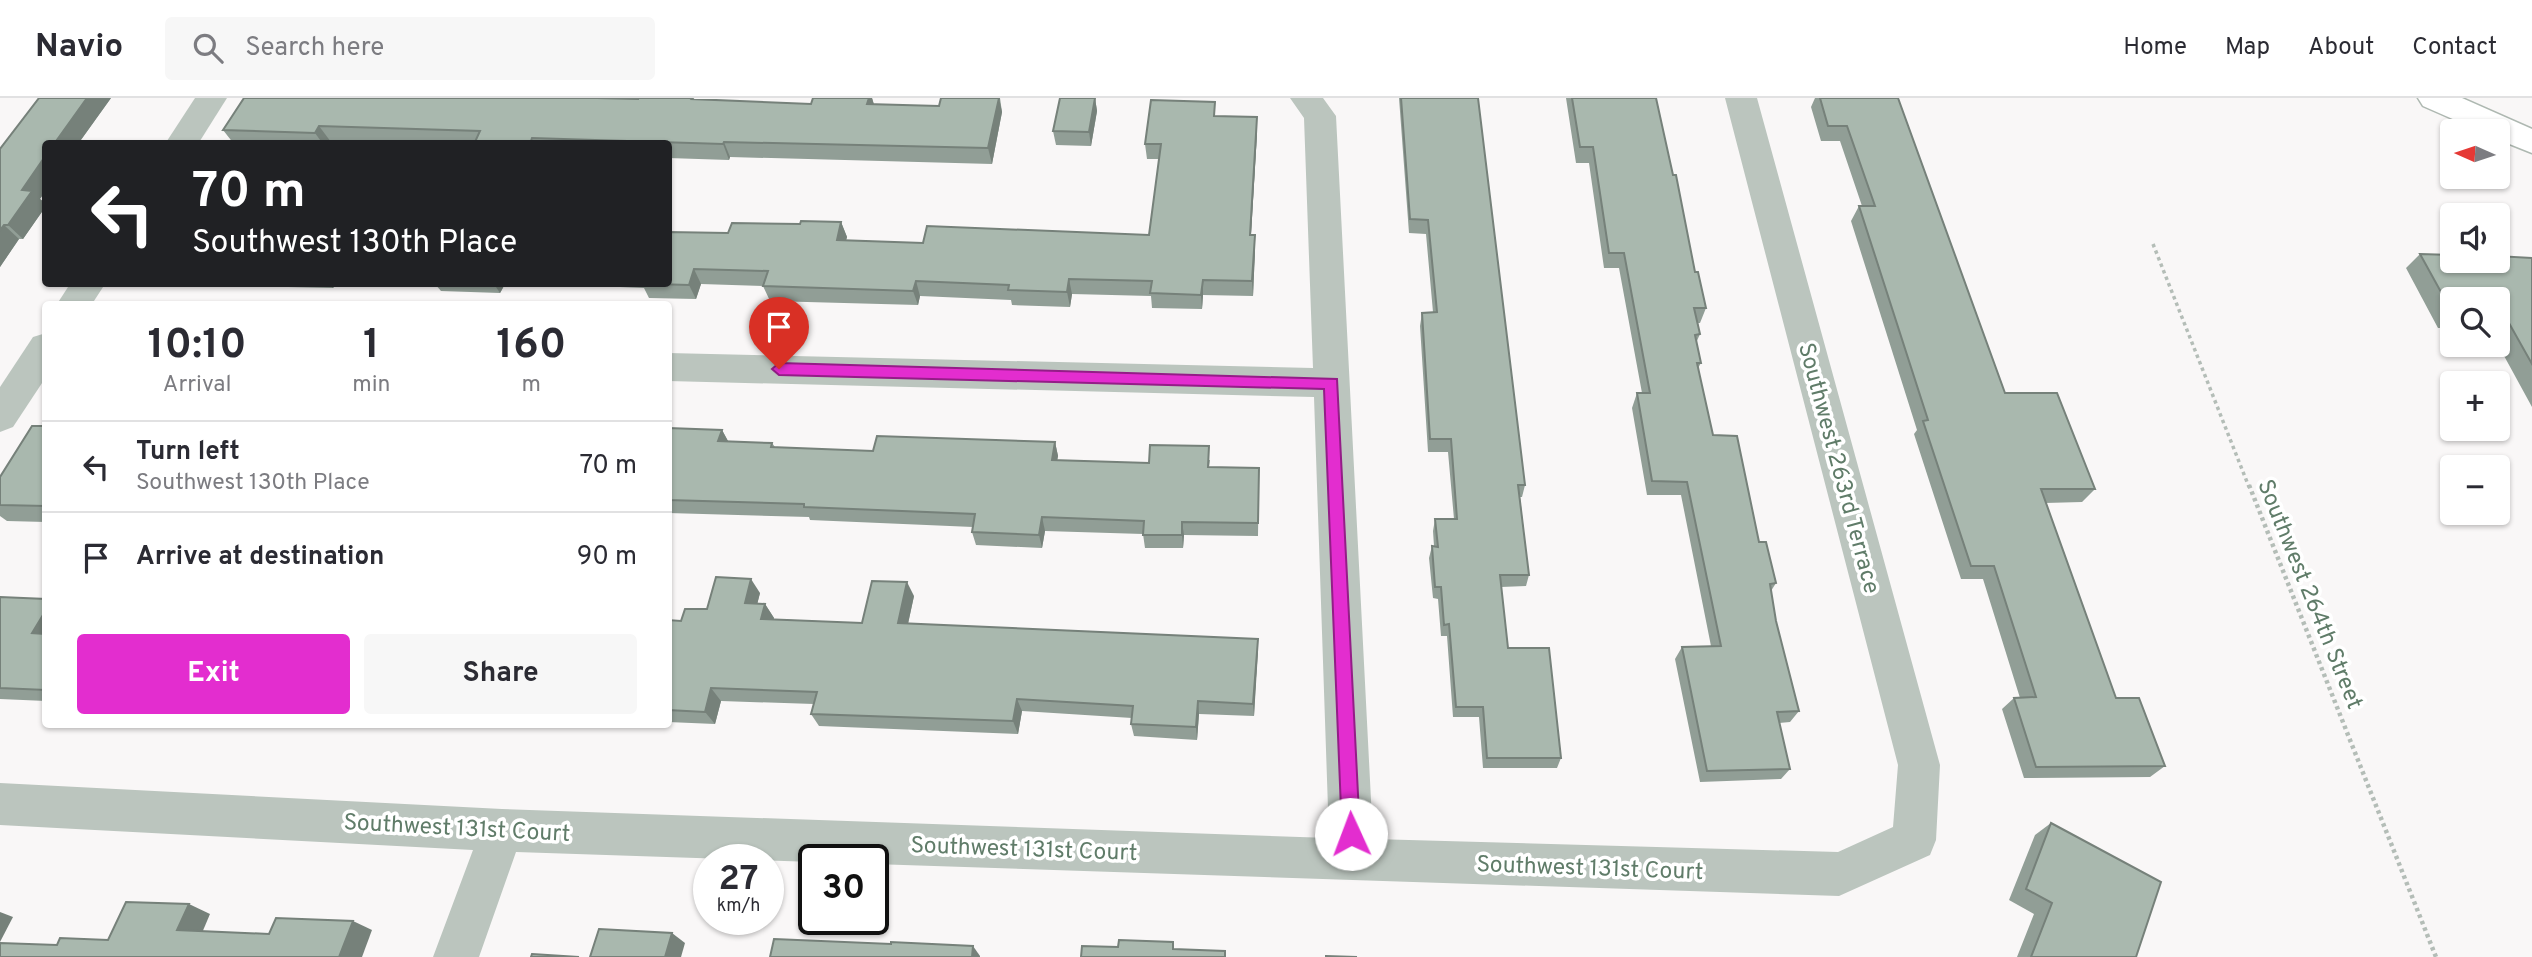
<!DOCTYPE html>
<meta charset="utf-8">
<style>
:root{--surface:#fff;--page:#f7f7f7;--text:#2b2b33;--muted:#7c7c81;--line:#e1e1e2;--accent:#e32dcf}
body{margin:0;font-family:Overpass,sans-serif;background:var(--page);color:var(--text);height:100vh;display:flex;flex-direction:column;font-size:26px;white-space:nowrap}
*{box-sizing:border-box;margin:0}
p{font-size:23px;color:var(--muted)}
.icon{flex:none;width:38px;height:38px;fill:none;stroke:currentColor;stroke-width:2;stroke-linecap:round;stroke-linejoin:round}
.map{position:relative;flex:1;overflow:hidden}
.sheet{position:absolute;left:42px;top:203px;width:630px;height:427px;display:flex;flex-direction:column;background:var(--surface);border-radius:7px;box-shadow:0 2px 5px #0004}
.sheet>*{flex:none}
.top-card{position:absolute;left:42px;top:42px;width:630px;height:147px;border-radius:7px;box-shadow:0 2px 5px #0004;background:#202124;color:#fff;overflow:hidden}
.needle{width:46px;rotate:273deg}
.tools{position:absolute;left:2440px;top:21px;display:grid;gap:14px}
.tools a{display:grid;place-items:center;width:70px;height:70px;border-radius:7px;background:var(--surface);box-shadow:0 2px 5px #0004;font-size:35px}
.speed{position:absolute;left:693px;top:746px;display:flex;gap:14px;font-size:35px;font-weight:700;text-align:center}
.speed>*{display:grid;place-content:center;width:91px;height:91px;border-radius:50%;background:var(--surface);box-shadow:0 2px 5px #0004;line-height:1}
.speed small{font-size:18px;font-weight:400}
.speed .limit{border:4px solid #111;border-radius:10px;background:#fff;color:#111}
.pin{position:absolute;display:grid;place-items:center;width:60px;height:60px;color:#fff;margin:-72px -30px;border-radius:50% 50% 50% 0;rotate:-45deg;box-shadow:0 0 7px #0007}
.pin .icon{rotate:45deg}
.me{position:absolute;width:77px;margin:-38px;rotate:358deg;stroke-linejoin:round;filter:drop-shadow(0 0 5px #0008)}
.turn{display:flex;align-items:center;gap:24px;height:147px;padding:0 35px;font-size:32px}
.turn .icon{width:91px;height:91px;stroke-width:2.5}
.turn b{display:block;font-size:49px;line-height:60px}
.eta{display:flex;justify-content:space-evenly;align-items:center;height:119px;text-align:center}
.eta b{font-size:42px;font-weight:700;line-height:49px}
.cta{display:flex;gap:14px;margin-top:auto;padding:14px 35px}
.cta a{flex:1;height:80px;border-radius:7px;background:var(--accent);color:#fff;font-size:28px;font-weight:700;line-height:80px;text-align:center}
.cta a+a{background:var(--page);color:var(--text)}
ul{padding:0;list-style:none}
li{display:flex;align-items:center;gap:21px;height:91px;padding:0 35px;border-top:2px solid var(--line)}
li div{flex:1}
li b{display:block;font-size:26px}
li em{font-style:normal}
header{display:flex;align-items:center;gap:42px;box-sizing:border-box;height:98px;padding:0 35px;background:var(--surface);border-bottom:2px solid var(--line)}
header strong{font-size:33px}
nav{display:flex;gap:38px;margin-inline-start:auto;font-size:24px}
.search{width:490px;height:63px;background:var(--page);display:flex;align-items:center;gap:18px;box-sizing:border-box;padding:0 24px;border-radius:7px;color:var(--muted);font-size:26px}
.map>svg:first-child{display:block}
.lines{fill:none;stroke-linecap:round;stroke-linejoin:round}
.highway-casing{stroke:#aeb8b1;stroke-width:3}
.path-far1{stroke:#b4bdb7;stroke-width:3.5;stroke-dasharray:3.5 3.5;stroke-linecap:butt}
.path{stroke:#b4bdb7;stroke-width:4.5;stroke-dasharray:3.5 3.5;stroke-linecap:butt}
.street{fill:#bbc5be;fill-rule:evenodd}
.highway{fill:#fff;fill-rule:evenodd}
.wall{fill:#919e96}
.shaded-wall{fill:#76817a}
.building{fill:#a9b8ae;stroke:#76817a;stroke-width:2}
.route{fill:#e32dcf;stroke:#941d87;stroke-width:2}
.labels{text-anchor:middle;stroke-width:7;stroke-linejoin:round;paint-order:stroke}
.street-label{font-size:23px;fill:#607c69;stroke:#fff}
</style>
<header>
<strong>Navio</strong>
<div class="search"><svg class="icon" aria-label="search" viewBox="0 0 24 24"><circle cx="10" cy="10" r="6"/><path d="M15 15l6 6"/></svg>Search here</div>
<nav><a>Home</a><a>Map</a><a>About</a><a>Contact</a></nav>
</header>
<div class="map">
<svg width="2532" height="859" viewBox="0 0 2532 859">
<rect width="100%" height="100%" fill="#f9f7f7"/>
<g class="lines">
<defs>
<path id="highway" d="M2418 0H2462L2532 31V55L2497 41V33H2480L2423 8Z"/>
</defs>
<!-- highway casing -->
<use href="#highway" class="highway-casing"/>
<!-- path-far1 -->
<path class="path-far1" d="M2153 146 2249 389"/>
<!-- path -->
<path class="path" d="M2249 387 2436 859"/>
<!-- street -->
<g class="street">
<path d="M195 0H227L198 46H165Z"/>
<path d="M1290 0H1323L1336 18 1373 741 1838 754 1893 729 1898 667 1725 0H1757L1940 667 1936 742 1930 757 1839 798 873 766V761H814V764L516 754 479 859H433L473 752 0 727V685L502 711 1329 740 1314 299 668 283V255L1313 270 1304 20Z"/>
<path d="M70 186H105L92 206H57Z"/>
<path d="M46 235V279L13 329 0 334V289L33 239Z"/>
</g>
<!-- highway -->
<use href="#highway" class="highway"/>
</g>
<!-- wall -->
<g class="wall">
<path d="M111 0 78 46H46L40 101 46 106V108L23 141H19L0 169V51Z"/>
<path d="M813 0H872L874 6 939 8 941 0H1000L1002 14 992 66 730 59 729 62 668 60V46H384L331 44 330 46H234L223 32 702 2 811 6Z"/>
<path d="M1095 0 1097 13 1091 48 1056 47 1053 33Z"/>
<path d="M1399 0H1478L1525 387 1522 399H1520L1529 477 1526 488 1501 489 1508 550 1561 660 1557 670H1483L1479 619H1453L1447 538H1441L1438 501 1433 500 1429 460 1432 448H1434L1433 433 1435 421H1454L1448 354H1428L1420 228 1422 215 1433 214 1426 136 1409 135Z"/>
<path d="M1566 0H1656L1695 174 1706 210 1700 225H1698L1700 236 1696 245 1701 265 1698 270 1713 337 1776 485 1771 493 1776 523 1799 613 1790 624 1779 625 1790 671 1781 681 1700 684 1675 561 1682 549 1711 548 1681 397H1647L1632 310 1637 295H1642L1619 170H1604L1589 65H1576Z"/>
<path d="M1815 0H1898L2005 295 2095 391 2082 404 2045 405 2116 600 2165 668 2150 679 2024 680 2002 611 2014 600H2020L1983 481H1961L1914 336 1917 332 1851 123 1859 108H1862L1840 43H1821L1811 9Z"/>
<path d="M1216 18 1257 35 1251 137 1255 152 1253 198 1203 197 1202 211 1152 210 1151 198 1072 196 1070 209 1012 207 1011 202 920 198 918 207 770 203 763 188 701 186 696 201 649 200 644 190 620 189 618 186H593H668L728 135 800 126 841 124 847 139 846 142 923 145 1149 137 1159 61H1147L1145 46Z"/>
<path d="M2420 156 2532 160V309L2497 245V201H2452V230H2438L2406 170Z"/>
<path d="M285 186H336L333 190 288 189Z"/>
<path d="M435 186H505L500 195 441 193Z"/>
<path d="M46 328V424L7 423 0 418V379Z"/>
<path d="M668 330 722 332 728 343 772 345 775 349 873 353 1055 344 1058 358 1057 362 1149 365 1210 362 1209 369 1259 370 1258 438 1184 437 1183 450H1145L1143 436 1045 433 1042 450 976 447 972 434 973 429 810 422 809 419 668 415Z"/>
<path d="M760 495 757 506H765L774 520 773 521 862 525 914 498 908 526 1258 541 1254 618 1199 616 1197 642 1134 638 1131 626 1132 620 1022 613 1018 636 819 628 811 616 814 606 721 603 715 626 668 624V522L681 523 707 511Z"/>
<path d="M0 499 46 501V603L0 601Z"/>
<path d="M2051 725 2136 859H2017L2034 816 2009 802 2035 737Z"/>
</g>
<!-- shaded-wall -->
<g class="shaded-wall">
<path d="M87 0H111L78 46H54Z"/>
<path d="M869 0H872L875 11 867 6Z"/>
<path d="M999 0 1002 14 992 66 988 50Z"/>
<path d="M1095 0 1097 13 1091 48 1089 34Z"/>
<path d="M1257 19V35L1250 152V137Z"/>
<path d="M319 28 331 44 330 46H323L315 35Z"/>
<path d="M724 44 730 59 729 62 723 46Z"/>
<path d="M46 57V93L40 101 46 106V108L23 141 8 127 22 92Z"/>
<path d="M841 124 847 139 842 157 837 142Z"/>
<path d="M4 127 19 141 0 169V132Z"/>
<path d="M1255 137V152L1253 198 1252 183Z"/>
<path d="M694 171 701 186 696 201 689 187Z"/>
<path d="M1069 181 1072 196 1070 209 1067 194Z"/>
<path d="M1203 182V197L1202 211 1201 197Z"/>
<path d="M916 183 920 198 918 207 913 193Z"/>
<path d="M329 186H336L333 190Z"/>
<path d="M494 186H505L500 195Z"/>
<path d="M722 332 729 345 718 343Z"/>
<path d="M1055 344 1058 358 1055 375 1052 362Z"/>
<path d="M1042 419 1045 433 1042 450 1039 437Z"/>
<path d="M1182 424 1184 437 1183 450 1182 437Z"/>
<path d="M751 481 760 495 754 519 745 505Z"/>
<path d="M907 484 914 498 905 539 898 525Z"/>
<path d="M765 506 774 520 770 534 761 521Z"/>
<path d="M46 512V543L32 535Z"/>
<path d="M1258 541V554L1254 618 1253 606Z"/>
<path d="M711 590 721 603 715 626 705 614Z"/>
<path d="M1017 601 1022 613 1018 636 1013 623Z"/>
<path d="M1198 603 1199 616 1197 642 1196 629Z"/>
<path d="M189 806 210 816 199 842 177 832Z"/>
<path d="M0 814 13 819 0 844Z"/>
<path d="M353 823 372 832 362 859H339Z"/>
<path d="M672 835 685 845 681 859H665Z"/>
<path d="M973 848 980 858V859H972Z"/>
</g>
<!-- building -->
<g class="building">
<path d="M39 0H87L54 46H46V57L22 92 32 93 8 127H4L0 132V51Z"/>
<path d="M244 0H597L638 1V0H693L692 1 811 6 813 0H869L867 6 939 8 941 0H999L988 50 724 44 723 46 532 40 530 46H474L480 33 319 28 315 35 223 32Z"/>
<path d="M1060 0H1095L1089 34 1053 33Z"/>
<path d="M1401 0H1478L1525 387H1518L1529 477H1500L1508 550H1549L1561 660H1487L1483 609H1456L1449 526 1444 527 1441 489H1435L1432 448 1438 449 1435 421H1457L1451 341H1430L1422 215 1437 214 1428 122 1410 121Z"/>
<path d="M1572 0H1656L1673 77H1676L1695 174H1698L1706 210H1694L1700 236 1695 237 1701 265H1697L1713 337 1737 338 1759 444H1766L1776 485 1770 486 1776 523 1799 613 1777 614 1790 671 1707 673 1682 549 1721 548 1687 384 1652 383 1637 295H1650L1624 155H1609L1593 49H1580Z"/>
<path d="M1820 0H1898L2005 295H2057L2095 391H2041L2116 600H2139L2165 668 2036 669 2014 600 2036 599 1994 468H1971L1923 323 1928 322 1859 108H1875L1847 28H1828Z"/>
<path d="M1151 2 1215 4 1214 18 1257 19 1250 137H1255L1252 183 1203 182 1201 197 1150 195 1152 183 1069 181 1067 194 1008 192 1009 187 916 183 913 193 763 188 768 173 694 171 689 187 654 186H668V134L728 135 732 125 800 126 801 123 841 124 837 142 923 145 927 128 1149 137 1161 46H1145Z"/>
<path d="M2420 156 2452 157V163H2497V158L2532 160V266L2505 218 2497 217V201H2452V214Z"/>
<path d="M32 328H46V408L0 407V379Z"/>
<path d="M668 330 722 332 718 343 772 345 771 349 873 353 877 338 1055 344 1052 362 1149 365 1150 347 1209 348 1208 369 1259 370 1258 425 1182 424V437H1143L1144 423 1042 419 1039 437 972 434 975 416 804 409V406L668 402Z"/>
<path d="M716 479 751 481 745 505 765 506 761 521 862 525 872 483 907 484 898 525 1258 541 1253 606 1198 603 1196 629 1131 626 1133 608 1017 601 1013 623 811 616 817 594 711 590 705 614 668 612V522L681 523 685 511H707Z"/>
<path d="M0 499 46 501V512L32 535 46 536V592L0 590Z"/>
<path d="M2051 725 2161 784 2136 859H2031L2052 805 2026 791Z"/>
<path d="M126 804 189 806 177 832 269 836 276 820 353 823 339 859H0V845L57 847 60 840 108 842Z"/>
<path d="M599 831 672 835 665 859H590Z"/>
<path d="M774 841 891 846V844L973 848 972 859H770Z"/>
<path d="M1119 842 1173 844V851L1225 853V859H1081L1082 848 1118 849Z"/>
<path d="M532 856 579 859H531Z"/>
<path d="M1326 858 1357 859H1326Z"/>
</g>
<!-- route -->
<path class="route" d="M779 265 1337 281 1360 736 1358 743 1351 745 1345 743 1342 736 1324 291 779 277 772 271Z"/>
<g class="labels">
<!-- street labels -->
<g class="street-label">
<text transform="translate(1840 370) rotate(75)" y="8">Southwest 263rd Terrace</text>
<text transform="translate(2311 496) rotate(68)" y="8">Southwest 264th Street</text>
<text transform="translate(457 729) rotate(3)" y="8">Southwest 131st Court</text>
<text transform="translate(1024 750) rotate(2)" y="8">Southwest 131st Court</text>
<text transform="translate(1590 769) rotate(2)" y="8">Southwest 131st Court</text>
</g>
</g>
</svg>
<div class="tools">
<a><svg class="needle" viewBox="-14 -14 28 28"><path d="M0-13l5 13h-10z" fill="#e53935"/><path d="M0 13l5-13h-10z" fill="#7c7c81"/></svg></a>
<a><svg class="icon" aria-label="sound" viewBox="0 0 24 24"><path d="M4 9h4l5-4v14l-5-4H4zM17 9q2 3 0 6"/></svg></a>
<a><svg class="icon" aria-label="search" viewBox="0 0 24 24"><circle cx="10" cy="10" r="6"/><path d="M15 15l6 6"/></svg></a>
<a>+</a>
<a>−</a>
</div>
<div class="speed"><div>27<small>km/h</small></div><div class="limit">30</div></div>
<div class="pin" style="left:779px;top:271px;background:#d93025"><svg class="icon" aria-label="arrive" viewBox="0 0 24 24"><path d="M6 21V4h12l-3 4 3 4H6"/></svg></div>
<svg class="me" style="left:1351px;top:736px" viewBox="-20 -20 40 40"><circle r="19" fill="#fff"/><path d="M0-13L10 11 0 6-10 11z" fill="#e32dcf"/></svg>
<div class="top-card">
<div class="turn"><svg class="icon" aria-label="left" viewBox="0 0 24 24"><path d="M17 20v-9H6M10 6l-5 5 5 5"/></svg><div><b>70 m</b>Southwest 130th Place</div></div>
</div>
<section class="sheet">
<div class="eta">
<div><b>10:10</b><p>Arrival</p></div>
<div><b>1</b><p>min</p></div>
<div><b>160</b><p>m</p></div>
</div>
<ul>
<li><svg class="icon" aria-label="left" viewBox="0 0 24 24"><path d="M17 20v-9H6M10 6l-5 5 5 5"/></svg><div><b>Turn left</b><p>Southwest 130th Place</p></div><em>70 m</em></li>
<li><svg class="icon" aria-label="arrive" viewBox="0 0 24 24"><path d="M6 21V4h12l-3 4 3 4H6"/></svg><div><b>Arrive at destination</b></div><em>90 m</em></li>
</ul>
<div class="cta"><a>Exit</a><a>Share</a></div>
</section>
</div>
